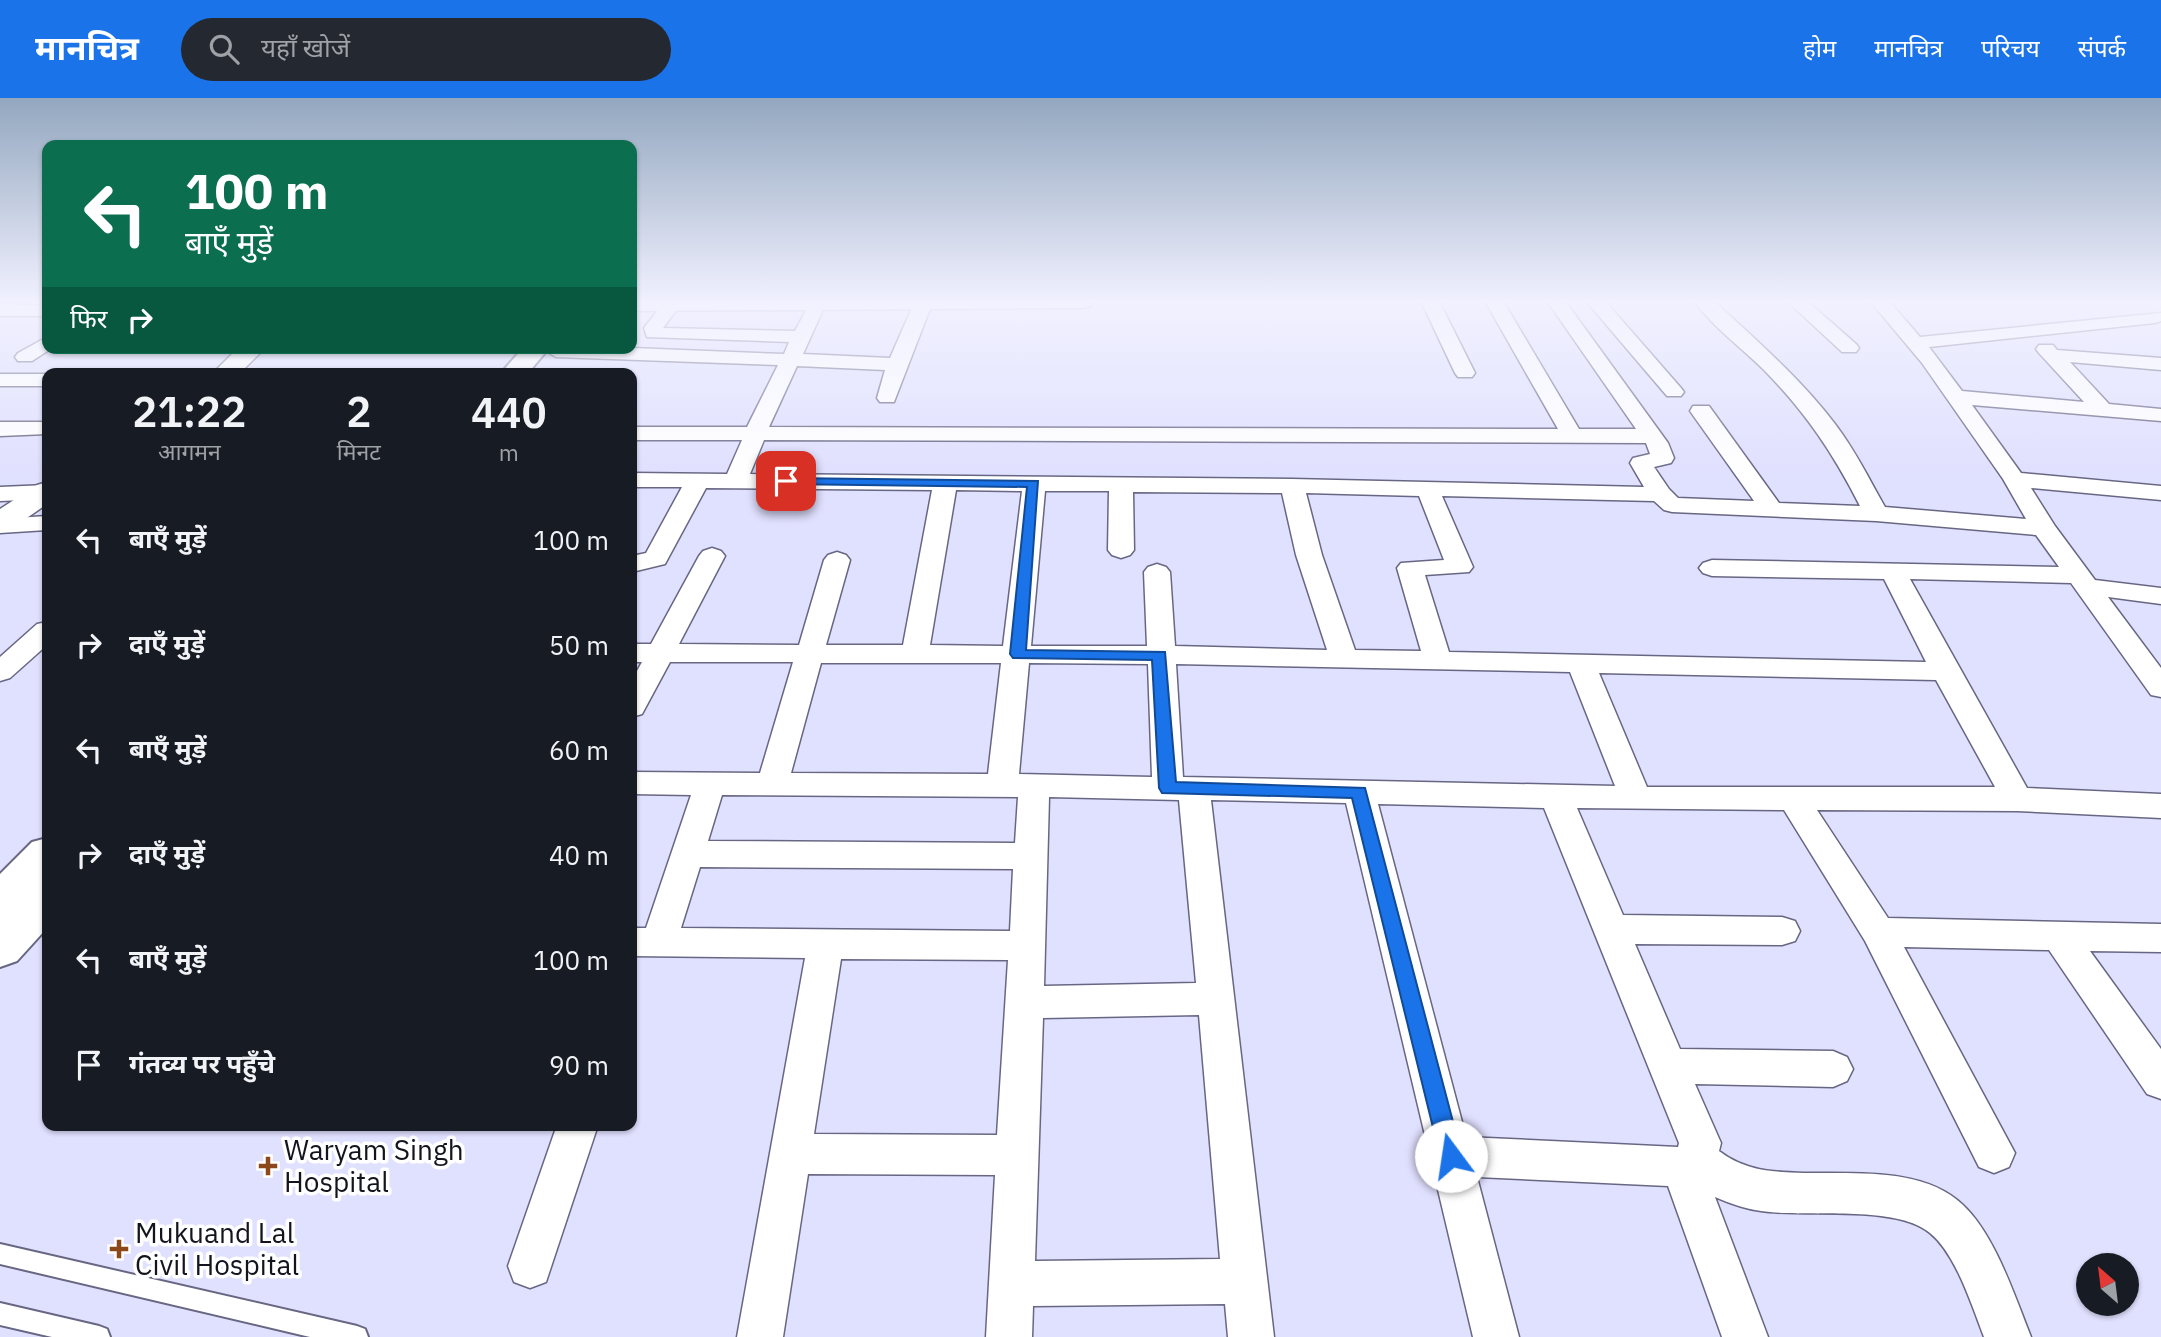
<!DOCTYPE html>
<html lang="hi">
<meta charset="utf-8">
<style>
:root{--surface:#171b24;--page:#242831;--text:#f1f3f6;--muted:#9ea1a6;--accent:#1a73e8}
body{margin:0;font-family:"IBM Plex Sans","Noto Sans Devanagari",sans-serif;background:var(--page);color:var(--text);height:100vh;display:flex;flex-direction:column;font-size:26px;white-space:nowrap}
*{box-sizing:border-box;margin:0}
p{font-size:23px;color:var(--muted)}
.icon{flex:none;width:38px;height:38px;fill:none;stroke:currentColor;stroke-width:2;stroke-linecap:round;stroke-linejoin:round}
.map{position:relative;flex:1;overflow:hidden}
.side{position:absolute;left:42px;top:270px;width:595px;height:763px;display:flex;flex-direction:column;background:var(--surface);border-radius:14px;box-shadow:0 2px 5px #0004}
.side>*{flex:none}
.top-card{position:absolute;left:42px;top:42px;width:595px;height:214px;border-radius:14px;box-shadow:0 2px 5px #0004;background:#0b6e4f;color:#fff;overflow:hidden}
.needle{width:46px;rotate:332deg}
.fabs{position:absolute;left:2076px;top:1155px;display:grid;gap:14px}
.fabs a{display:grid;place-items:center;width:63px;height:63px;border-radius:50%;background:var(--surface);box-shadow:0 2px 5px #0004;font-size:35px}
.pin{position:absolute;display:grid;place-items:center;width:60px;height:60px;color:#fff;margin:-30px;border-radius:14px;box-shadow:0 4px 10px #0006}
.me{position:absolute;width:77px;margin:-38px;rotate:346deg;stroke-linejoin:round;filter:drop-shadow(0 0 5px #0008)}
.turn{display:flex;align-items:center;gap:24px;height:147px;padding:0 28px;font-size:32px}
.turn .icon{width:91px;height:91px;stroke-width:2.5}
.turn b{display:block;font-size:49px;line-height:60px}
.then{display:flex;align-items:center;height:66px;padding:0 28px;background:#0003;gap:14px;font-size:26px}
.eta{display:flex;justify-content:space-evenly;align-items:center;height:119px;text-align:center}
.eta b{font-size:42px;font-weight:600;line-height:49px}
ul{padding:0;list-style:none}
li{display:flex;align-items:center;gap:21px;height:105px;padding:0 28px}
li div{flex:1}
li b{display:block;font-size:26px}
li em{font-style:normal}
header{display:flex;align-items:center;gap:42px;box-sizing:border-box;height:98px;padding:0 35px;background:var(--accent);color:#fff}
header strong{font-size:33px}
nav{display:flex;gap:38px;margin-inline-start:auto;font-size:24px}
.search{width:490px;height:63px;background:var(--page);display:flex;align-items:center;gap:18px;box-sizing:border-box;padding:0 24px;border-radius:38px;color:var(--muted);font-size:26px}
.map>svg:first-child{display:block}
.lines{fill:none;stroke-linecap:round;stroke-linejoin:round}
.service-casing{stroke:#686783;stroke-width:4}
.minor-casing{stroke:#686783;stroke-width:3}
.tertiary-casing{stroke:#686783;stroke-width:3}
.primary-casing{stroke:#686783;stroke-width:4}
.service{fill:#fff;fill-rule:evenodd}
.minor{fill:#fff;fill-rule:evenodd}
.tertiary{fill:#fff;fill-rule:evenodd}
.primary{fill:#fff;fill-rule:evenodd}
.route{fill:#1a73e8;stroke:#114b97;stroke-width:2}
.poi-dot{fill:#8c481a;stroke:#fff;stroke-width:2.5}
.labels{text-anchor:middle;stroke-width:7;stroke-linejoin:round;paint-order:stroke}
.near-poi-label{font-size:28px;fill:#14141f;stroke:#fff;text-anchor:start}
</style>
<header>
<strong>मानचित्र</strong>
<div class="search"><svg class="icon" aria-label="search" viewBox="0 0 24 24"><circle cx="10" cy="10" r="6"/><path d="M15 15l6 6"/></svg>यहाँ खोजें</div>
<nav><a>होम</a><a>मानचित्र</a><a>परिचय</a><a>संपर्क</a></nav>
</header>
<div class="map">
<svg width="2161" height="1239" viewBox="0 0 2161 1239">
<rect width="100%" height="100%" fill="#e0e0ff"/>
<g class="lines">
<defs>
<g id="service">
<path d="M0 1146 357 1228 365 1231 368 1239H310L0 1166Z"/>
<path d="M0 1205 99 1228 107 1231 110 1239H52L0 1227Z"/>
</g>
<g id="minor">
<path d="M665 203H679L681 206 663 230 795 233 811 203H827L803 256 890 260 915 203H933L894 304H880L877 300 885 272 797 268 769 329 1558 331 1485 203H1503L1579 331H1636L1547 203H1565L1668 345 1674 360 1671 365 1654 369 1669 391 1678 400 1754 403 1690 313 1693 308H1709L1779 405 1860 408C1833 355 1806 315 1764 272 1741 249 1713 229 1694 203H1714C1756 242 1800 280 1835 326 1855 352 1869 381 1885 409L2026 421 2003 381 1922 265 1870 203H1889L1920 239 2161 215V223L2155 225 1929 249 1962 293 2084 304 2039 255 2036 251 2039 247H2053L2057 252 2161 260V272L2070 264 2109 306 2161 311V323L1972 307 2021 375 2161 388V402L2031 390 2055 428 2095 482 2161 490V506L2108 499 2161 570V599L2151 597 2071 485 1910 481 2027 690 2161 696V720L2017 713 1817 712 1888 820 2161 826V854L2090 853 2161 951V1001L2147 996 2049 852 1904 849 2015 1055 2009 1069 1994 1075 1979 1069 1865 843 1784 712 1577 710 1623 817 1782 819 1795 823 1800 833 1795 843 1782 847 1635 846 1680 951 1833 953 1847 959 1853 971 1847 983 1833 989 1695 986 1721 1045 1719 1053C1745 1073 1773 1074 1804 1075 1854 1076 1924 1069 1963 1107 1995 1137 2015 1199 2031 1239H1984C1972 1208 1956 1156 1930 1135 1896 1106 1805 1120 1761 1113 1745 1111 1729 1105 1715 1099L1768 1239H1722L1668 1088 1477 1079 1519 1239H1473L1346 705 1211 702 1274 1239H1228L1225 1206 1033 1208 1032 1239H986L995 1077 808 1076 783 1239H737L805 860 632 858V830H646L691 697 632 696V674L760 675 793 564H670L642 616 632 619V582L642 564H632V546H651L699 458 703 453 712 450 721 453 725 458 679 546 799 547 824 462 828 457 837 454 846 457 850 462 826 547H903L932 392 706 390 665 466 632 474V458L646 455 682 389H632V375L727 376 742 342H632V329H747L778 267 556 259 546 253 548 250H632L784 256 789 244 647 239 644 230ZM764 342 1646 345 1650 356 1633 360 1630 365 1644 389 1292 381 750 376ZM956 392 1022 393 1003 548 930 547ZM1045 393H1109L1108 452 1112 457 1121 460 1130 457 1134 452 1133 394 1282 395 1296 457 1327 552 1175 548 1170 474 1166 469 1157 466 1148 469 1144 474 1147 548H1031ZM1306 395 1419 398 1444 462 1401 465 1397 470 1421 553 1355 552 1322 457ZM1442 398 1654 403 1664 412 1672 414 1876 423 2036 437 2059 469 1712 462 1703 465 1699 470 1703 475 1712 478 1884 481 1926 564 1449 554 1425 477 1469 474 1473 469ZM821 565H1001L988 676 791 675ZM1029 565 1148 566 1152 679 1019 676ZM1176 566 1570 574 1615 688 1183 679ZM1599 575 1936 582 1995 689H1647ZM722 697 1018 699 1015 745 708 743ZM1049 699 1179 702 1196 885 1044 888ZM1378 706 1544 710 1679 1045 1678 1049 1466 1039ZM700 769 1013 771 1010 833 681 830ZM841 861 1008 862 997 1037 814 1036ZM1199 917 1220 1161 1035 1163 1043 920Z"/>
<path d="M1421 203H1439L1475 275 1472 279H1458L1455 275Z"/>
<path d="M1586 203H1605L1681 290 1684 294 1681 298H1667Z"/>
<path d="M1787 203H1807L1856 246 1859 250 1856 254H1842Z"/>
<path d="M0 206 47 208V218H0Z"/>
<path d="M47 239V250H52L32 263H18L15 259 18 255Z"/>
<rect x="0" y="276" width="47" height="12"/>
<path d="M0 324H47V336L0 338Z"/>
<path d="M47 387V401L0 403V389Z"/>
<path d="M47 418V432L0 435V421Z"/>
<path d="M47 524V547L10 580 0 583V559L37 526Z"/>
<path d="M557 1027H598L546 1184 530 1190 514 1184 508 1168Z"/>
</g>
<g id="tertiary">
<path d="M632 203H1094L1091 208 1083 210 632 213Z"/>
<path d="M238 250H265L240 275H213Z"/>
<path d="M47 384V406L11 431 0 434V411L37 387Z"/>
</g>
<g id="primary">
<path d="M523 250H549L528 275H501Z"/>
<path d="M47 740V830L17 863 0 869V776L32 744Z"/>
</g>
</defs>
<!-- service casing -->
<use href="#service" class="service-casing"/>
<!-- minor casing -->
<use href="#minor" class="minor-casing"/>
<!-- tertiary casing -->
<use href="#tertiary" class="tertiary-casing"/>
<!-- primary casing -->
<use href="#primary" class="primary-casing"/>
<!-- service -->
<use href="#service" class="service"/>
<!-- minor -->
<use href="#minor" class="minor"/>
<!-- tertiary -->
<use href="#tertiary" class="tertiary"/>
<!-- primary -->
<use href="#primary" class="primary"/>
</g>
<!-- sky -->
<linearGradient id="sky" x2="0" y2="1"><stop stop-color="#93a7bf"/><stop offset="0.54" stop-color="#f1f1ff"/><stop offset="1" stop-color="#f1f1ff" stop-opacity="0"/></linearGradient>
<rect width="2161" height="377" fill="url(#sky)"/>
<!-- route -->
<path class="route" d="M786 380 1038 383 1026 552 1165 554 1176 684 1365 690 1462 1058 1459 1065 1451 1068 1443 1065 1440 1058 1352 700 1162 695 1159 690 1152 562 1013 560 1010 556 1027 389 782 386V381Z"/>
<!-- markers -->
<g class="poi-dot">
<path d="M264.5 1057.5h7v7h7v7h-7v7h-7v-7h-7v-7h7z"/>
<path d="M115.5 1140.5h7v7h7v7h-7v7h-7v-7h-7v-7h7z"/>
</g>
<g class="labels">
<!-- near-poi labels -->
<g class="near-poi-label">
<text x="284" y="1062">Waryam Singh<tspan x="284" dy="32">Hospital</tspan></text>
<text x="135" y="1145">Mukuand Lal<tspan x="135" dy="32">Civil Hospital</tspan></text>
</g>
</g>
</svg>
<div class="fabs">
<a><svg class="needle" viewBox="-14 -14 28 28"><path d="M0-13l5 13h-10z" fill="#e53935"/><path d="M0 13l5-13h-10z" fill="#9ea1a6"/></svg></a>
</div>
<div class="pin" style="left:786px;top:383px;background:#d93025"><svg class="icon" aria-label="arrive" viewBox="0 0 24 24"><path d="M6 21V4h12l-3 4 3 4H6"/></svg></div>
<svg class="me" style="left:1451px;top:1058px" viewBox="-20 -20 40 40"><circle r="19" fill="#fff"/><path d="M0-13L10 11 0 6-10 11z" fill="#1a73e8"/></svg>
<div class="top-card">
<div class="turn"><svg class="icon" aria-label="left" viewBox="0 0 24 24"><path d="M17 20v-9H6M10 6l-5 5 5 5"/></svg><div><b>100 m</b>बाएँ मुड़ें</div></div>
<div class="then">फिर<svg class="icon" aria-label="right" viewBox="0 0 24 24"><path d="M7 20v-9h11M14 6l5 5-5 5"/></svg></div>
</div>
<section class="side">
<div class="eta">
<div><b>21:22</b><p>आगमन</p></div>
<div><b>2</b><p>मिनट</p></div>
<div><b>440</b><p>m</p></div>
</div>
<ul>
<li><svg class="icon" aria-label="left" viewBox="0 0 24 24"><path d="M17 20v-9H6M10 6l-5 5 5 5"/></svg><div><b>बाएँ मुड़ें</b></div><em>100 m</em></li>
<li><svg class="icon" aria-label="right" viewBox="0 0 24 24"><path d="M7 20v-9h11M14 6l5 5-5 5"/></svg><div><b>दाएँ मुड़ें</b></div><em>50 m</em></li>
<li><svg class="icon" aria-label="left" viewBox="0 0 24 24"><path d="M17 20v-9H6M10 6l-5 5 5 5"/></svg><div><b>बाएँ मुड़ें</b></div><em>60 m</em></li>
<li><svg class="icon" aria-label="right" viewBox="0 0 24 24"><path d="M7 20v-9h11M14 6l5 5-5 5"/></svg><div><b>दाएँ मुड़ें</b></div><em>40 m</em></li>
<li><svg class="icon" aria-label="left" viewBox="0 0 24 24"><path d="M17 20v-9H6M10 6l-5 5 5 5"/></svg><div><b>बाएँ मुड़ें</b></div><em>100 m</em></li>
<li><svg class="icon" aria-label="arrive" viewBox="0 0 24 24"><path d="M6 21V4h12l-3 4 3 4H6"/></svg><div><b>गंतव्य पर पहुँचे</b></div><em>90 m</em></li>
</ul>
</section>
</div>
